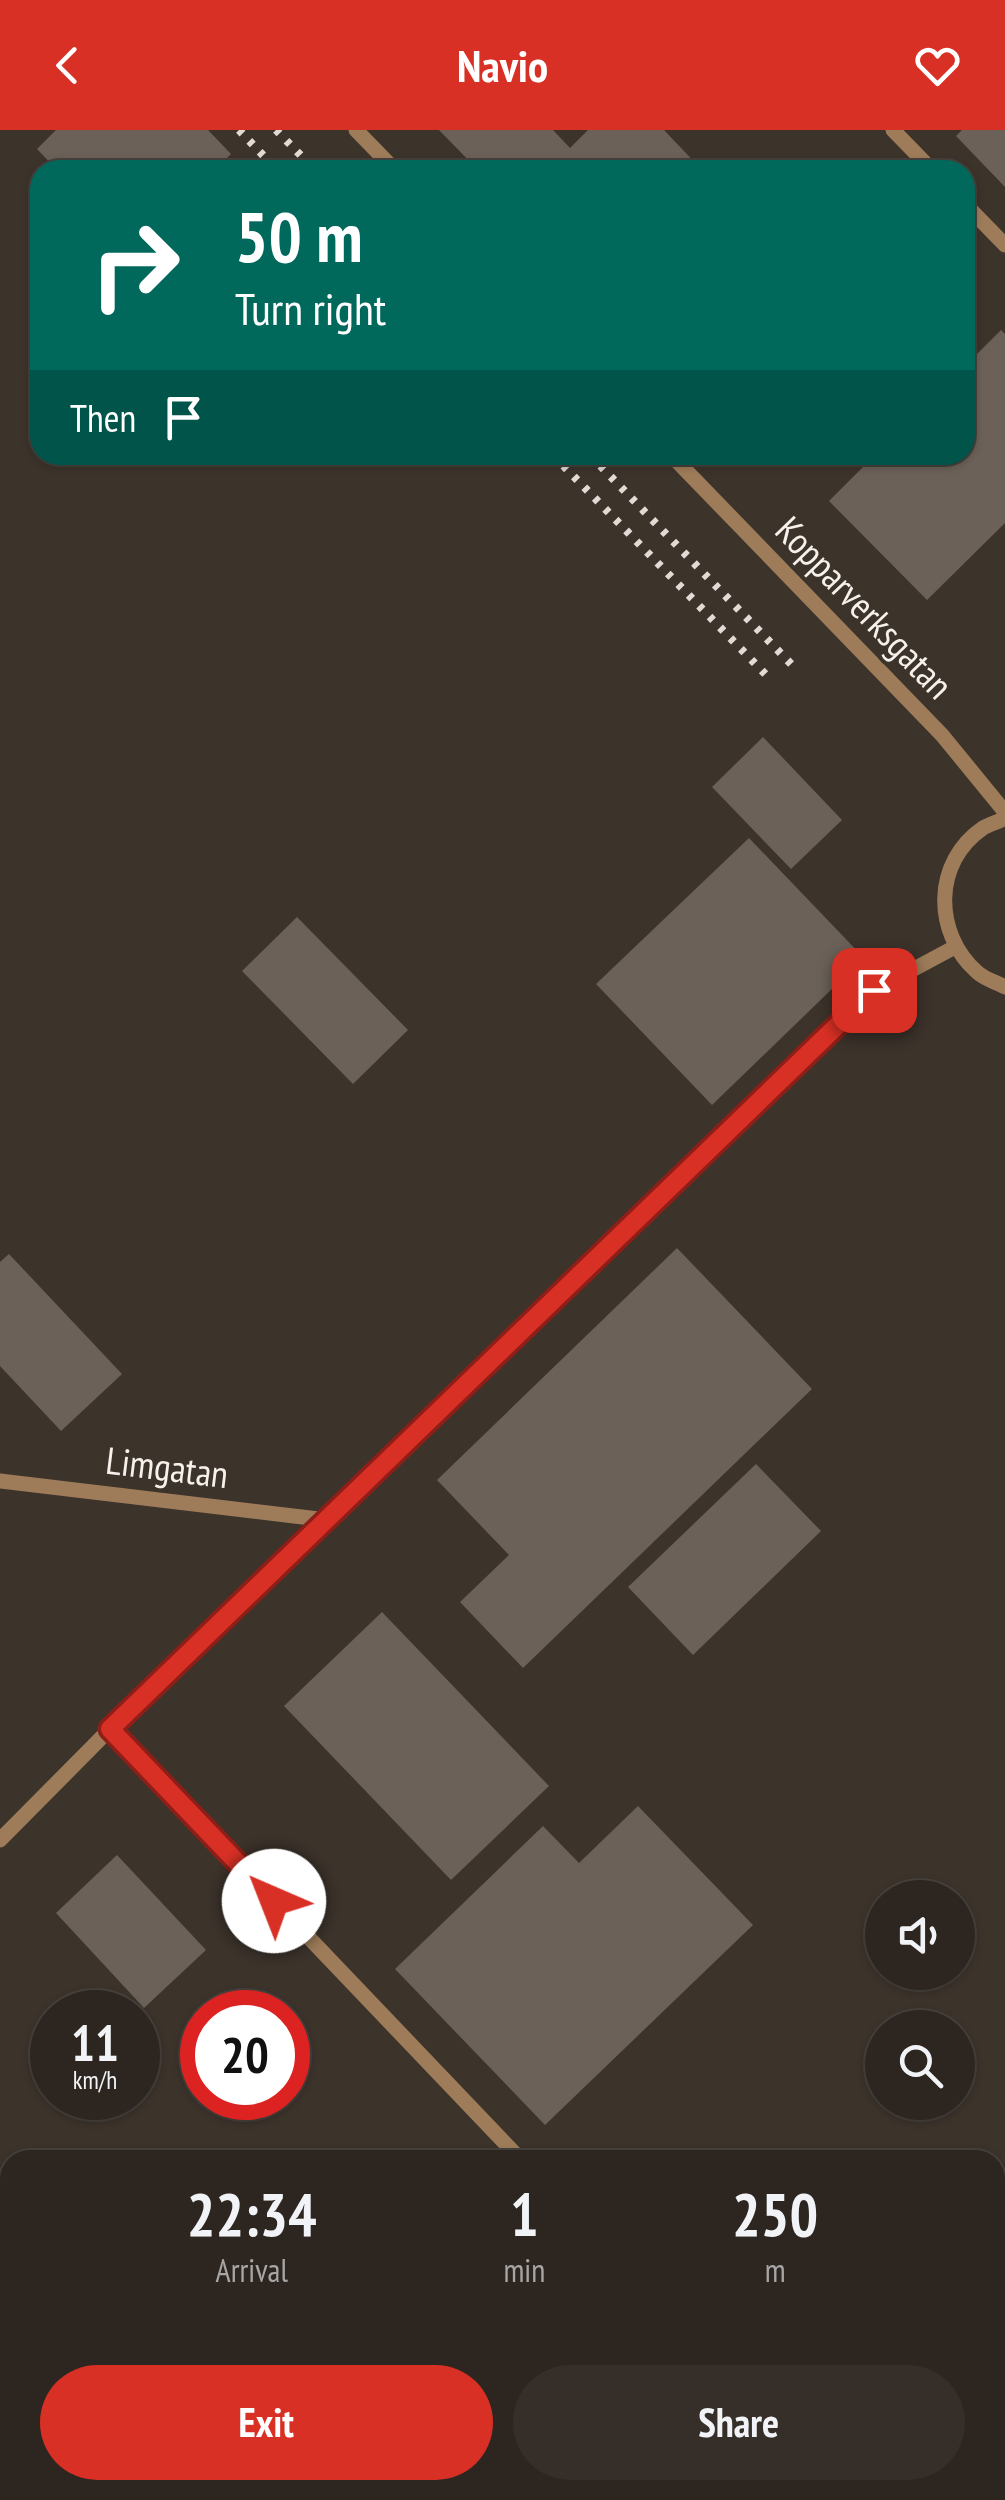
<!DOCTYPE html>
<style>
:root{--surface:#2d2620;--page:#352e29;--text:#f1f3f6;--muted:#a7a5a5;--line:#48433e;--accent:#d93025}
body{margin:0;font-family:"PT Sans Narrow",sans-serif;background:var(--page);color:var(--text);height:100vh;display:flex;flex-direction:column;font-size:38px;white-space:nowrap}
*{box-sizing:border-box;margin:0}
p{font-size:32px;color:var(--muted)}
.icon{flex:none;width:55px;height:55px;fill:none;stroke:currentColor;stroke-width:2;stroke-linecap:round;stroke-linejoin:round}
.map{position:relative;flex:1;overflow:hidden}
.sheet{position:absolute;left:0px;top:2020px;width:1005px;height:350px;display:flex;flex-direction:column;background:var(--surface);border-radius:30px 30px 0 0;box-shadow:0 2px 8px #0004,0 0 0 2px var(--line)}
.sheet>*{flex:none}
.guide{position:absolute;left:30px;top:30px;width:945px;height:305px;border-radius:30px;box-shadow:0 2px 8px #0004,0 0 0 2px var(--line);background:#00695c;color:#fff;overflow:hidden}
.controls{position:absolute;left:865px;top:1750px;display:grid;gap:20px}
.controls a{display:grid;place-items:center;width:110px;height:110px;border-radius:50%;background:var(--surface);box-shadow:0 2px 8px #0004,0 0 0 2px var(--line);font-size:50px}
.speed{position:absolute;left:30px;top:1860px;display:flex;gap:20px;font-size:50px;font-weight:700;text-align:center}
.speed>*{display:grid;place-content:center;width:130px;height:130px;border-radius:50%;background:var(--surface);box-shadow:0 2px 8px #0004,0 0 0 2px var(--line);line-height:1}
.speed small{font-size:25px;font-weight:400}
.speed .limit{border:15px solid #d22;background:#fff;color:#111}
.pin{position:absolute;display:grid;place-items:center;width:85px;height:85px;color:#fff;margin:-42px;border-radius:20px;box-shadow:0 5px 15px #0006}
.me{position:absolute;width:110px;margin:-55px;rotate:316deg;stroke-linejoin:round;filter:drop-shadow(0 0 8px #0008)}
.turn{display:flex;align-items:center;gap:35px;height:210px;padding:0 40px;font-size:45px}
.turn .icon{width:130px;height:130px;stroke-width:2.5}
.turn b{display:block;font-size:70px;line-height:85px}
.then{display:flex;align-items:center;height:95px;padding:0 40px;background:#0003;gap:20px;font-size:38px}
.eta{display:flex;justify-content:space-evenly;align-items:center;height:170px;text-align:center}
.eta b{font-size:60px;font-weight:700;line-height:70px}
.button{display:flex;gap:20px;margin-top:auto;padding:20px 40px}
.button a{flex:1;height:115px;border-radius:60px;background:var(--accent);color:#fff;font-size:40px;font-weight:700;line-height:115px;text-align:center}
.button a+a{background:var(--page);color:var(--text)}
header{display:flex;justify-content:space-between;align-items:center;height:130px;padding:0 40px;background:var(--accent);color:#fff;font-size:45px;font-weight:700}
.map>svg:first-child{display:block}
.building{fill:#6b6158}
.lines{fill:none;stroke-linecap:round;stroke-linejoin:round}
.service{stroke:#9e7c5a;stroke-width:15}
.rail{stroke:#e1dad5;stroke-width:8;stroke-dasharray:5 10;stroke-linecap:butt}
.route-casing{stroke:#8d1f18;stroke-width:25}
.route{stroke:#d93025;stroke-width:18}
.labels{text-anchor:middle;stroke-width:8;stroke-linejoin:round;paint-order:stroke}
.street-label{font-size:38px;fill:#f7f1ec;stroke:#3c332b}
</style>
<header><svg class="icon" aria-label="back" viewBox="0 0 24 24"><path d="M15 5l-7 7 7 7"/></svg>Navio<svg class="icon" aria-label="heart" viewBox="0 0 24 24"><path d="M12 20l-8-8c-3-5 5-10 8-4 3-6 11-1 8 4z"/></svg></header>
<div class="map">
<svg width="1005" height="2370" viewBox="0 0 1005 2370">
<rect width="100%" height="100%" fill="#3c332b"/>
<!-- building -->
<g class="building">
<path d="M56 0H208L231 24 215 40H57L37 19Z"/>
<path d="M439 0H553L570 18 588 0H664L702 40H478Z"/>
<path d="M962 0H1005V57L956 6Z"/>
<path d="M1001 200 1005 204V393L927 470 829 371 875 325H965V236Z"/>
<path d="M763 607 842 690 791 739 712 657Z"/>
<path d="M749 708 864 828 712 975 596 854Z"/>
<path d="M297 787 408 900 353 954 242 841Z"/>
<path d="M677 1118 812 1259 523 1538 460 1472 509 1425 437 1350Z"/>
<path d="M9 1124 122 1244 61 1301 0 1236V1132Z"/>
<path d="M756 1334 821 1401 693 1525 628 1457Z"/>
<path d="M382 1482 549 1656 451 1750 284 1576Z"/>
<path d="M638 1676 753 1795 545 1995 395 1839 543 1696 579 1733Z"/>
<path d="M117 1725 206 1820 144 1878 56 1783Z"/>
<path d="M157 2360H357L367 2370H167Z"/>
</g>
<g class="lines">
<!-- service -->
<g class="service">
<path d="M356 0 395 40"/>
<path d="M893 0 932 40"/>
<path d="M965 74 1005 115"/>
<path d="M671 325 942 605 1005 682"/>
<path d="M1005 688C998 692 990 694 983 698 933 732 933 803 977 842 984 849 996 852 1005 857"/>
<path d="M0 1351 327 1390"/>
<path d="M0 1710 110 1599"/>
<path d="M521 2030 110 1599 873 861 955 817"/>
<path d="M995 2056 1005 2046"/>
</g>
<!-- rail -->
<g class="rail">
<path d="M239 0 277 40"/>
<path d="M276 0 315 40"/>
<path d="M553 325 772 551"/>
<path d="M590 325 793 536"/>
</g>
</g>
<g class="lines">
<defs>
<path id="route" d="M274 1771 110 1599 874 860"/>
</defs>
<!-- route casing -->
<use href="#route" class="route-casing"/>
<!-- route -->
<use href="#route" class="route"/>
</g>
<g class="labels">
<!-- street labels -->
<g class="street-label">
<text transform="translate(864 478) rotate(46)" y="13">Kopparverksgatan</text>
<text transform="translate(167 1338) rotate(7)" y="13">Limgatan</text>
</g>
</g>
</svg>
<div class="controls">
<a><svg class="icon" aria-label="sound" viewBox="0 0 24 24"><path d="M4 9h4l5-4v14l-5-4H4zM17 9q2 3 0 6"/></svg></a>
<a><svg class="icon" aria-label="search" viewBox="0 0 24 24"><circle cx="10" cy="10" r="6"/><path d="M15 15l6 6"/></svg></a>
</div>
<div class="speed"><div>11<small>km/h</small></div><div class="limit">20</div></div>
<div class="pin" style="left:874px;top:860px;background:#d93025"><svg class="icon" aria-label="arrive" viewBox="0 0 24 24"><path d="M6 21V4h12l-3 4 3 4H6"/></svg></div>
<svg class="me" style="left:274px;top:1771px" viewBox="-20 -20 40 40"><circle r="19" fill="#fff"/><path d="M0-13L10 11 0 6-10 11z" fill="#d93025"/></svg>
<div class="guide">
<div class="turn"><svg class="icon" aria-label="right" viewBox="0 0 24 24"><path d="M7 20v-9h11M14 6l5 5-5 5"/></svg><div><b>50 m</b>Turn right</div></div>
<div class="then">Then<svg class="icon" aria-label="arrive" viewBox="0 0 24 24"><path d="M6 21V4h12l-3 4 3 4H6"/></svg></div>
</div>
<section class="sheet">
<div class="eta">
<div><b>22:34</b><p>Arrival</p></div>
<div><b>1</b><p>min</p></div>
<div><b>250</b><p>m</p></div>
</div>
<div class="button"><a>Exit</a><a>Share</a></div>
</section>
</div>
